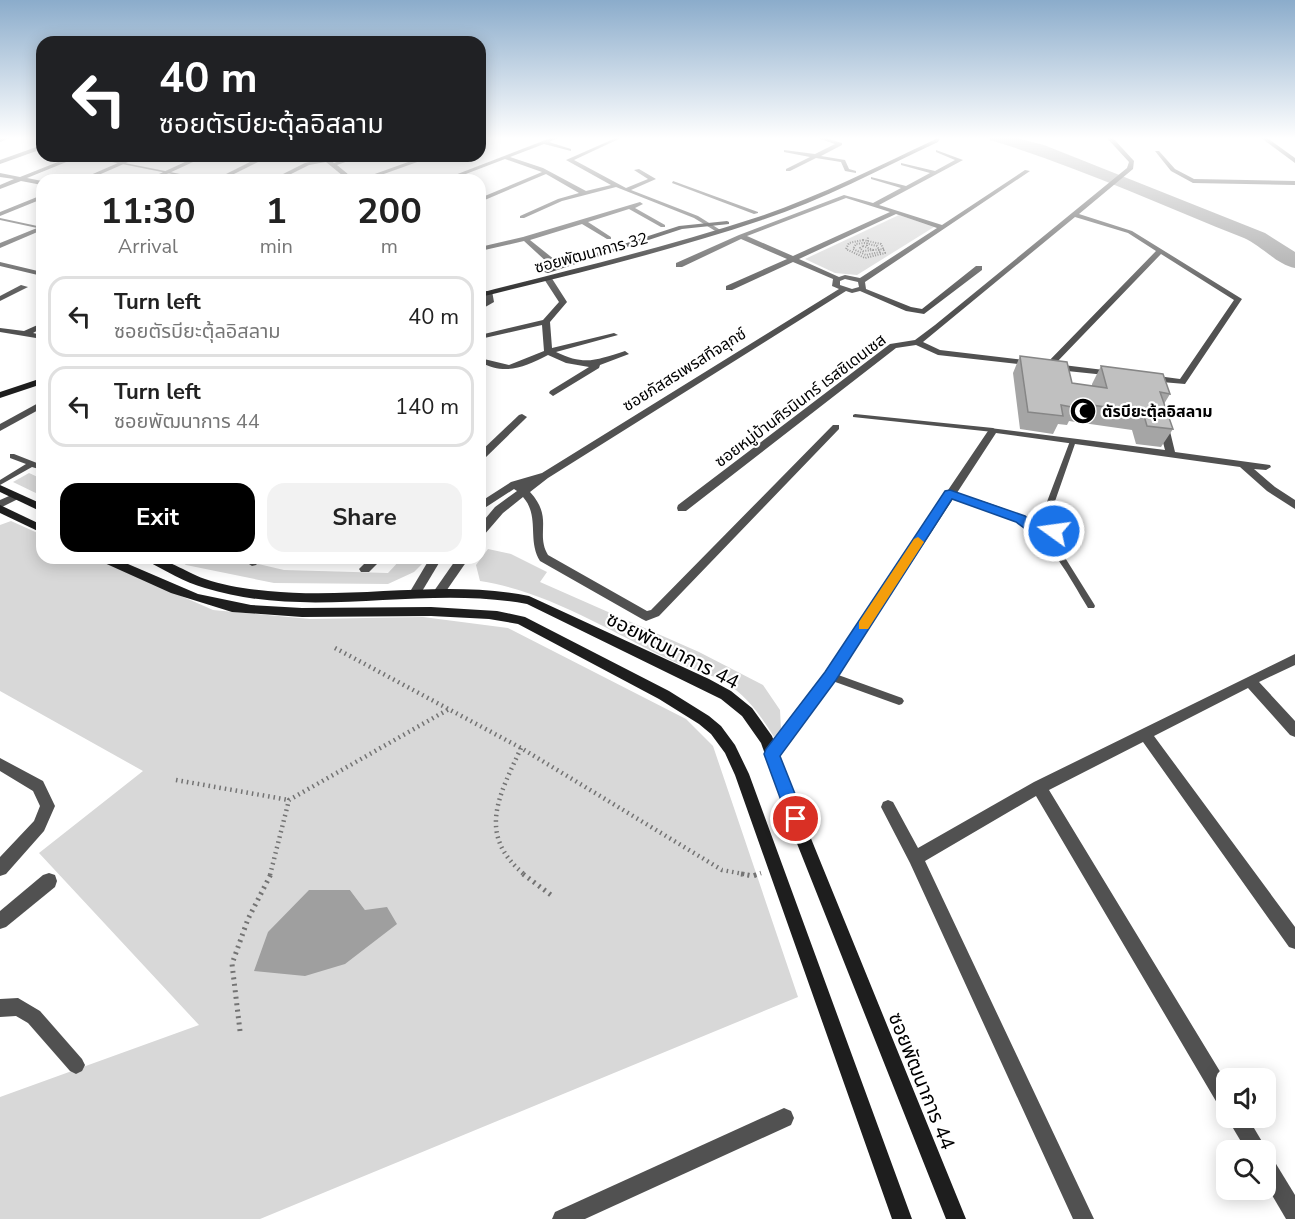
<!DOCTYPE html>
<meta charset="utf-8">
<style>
:root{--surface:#fff;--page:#f2f2f2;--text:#222;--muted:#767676;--line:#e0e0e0;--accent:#000}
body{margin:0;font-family:"Nunito Sans","Noto Sans Thai",sans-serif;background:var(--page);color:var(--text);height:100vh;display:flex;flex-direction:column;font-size:22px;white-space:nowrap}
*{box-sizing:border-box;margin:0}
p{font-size:20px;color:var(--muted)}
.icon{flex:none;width:33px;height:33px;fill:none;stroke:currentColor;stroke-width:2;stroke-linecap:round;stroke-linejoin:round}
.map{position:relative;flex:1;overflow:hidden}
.side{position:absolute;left:36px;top:174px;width:450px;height:390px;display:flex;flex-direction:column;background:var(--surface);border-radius:18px;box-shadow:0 3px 15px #0003}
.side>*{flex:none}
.guide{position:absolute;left:36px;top:36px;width:450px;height:126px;border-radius:18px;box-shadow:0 3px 15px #0003;background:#202124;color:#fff;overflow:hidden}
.fabs{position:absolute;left:1216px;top:1068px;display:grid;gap:12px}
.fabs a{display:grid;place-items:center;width:60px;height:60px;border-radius:12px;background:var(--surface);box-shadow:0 3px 15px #0003;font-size:30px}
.pin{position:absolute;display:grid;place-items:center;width:51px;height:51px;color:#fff;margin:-26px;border:3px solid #fff;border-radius:50%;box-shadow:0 2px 6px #0007}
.me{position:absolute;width:66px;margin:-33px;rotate:284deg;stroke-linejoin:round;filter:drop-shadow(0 0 4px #0008)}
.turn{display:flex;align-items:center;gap:21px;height:126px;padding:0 24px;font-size:27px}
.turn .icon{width:78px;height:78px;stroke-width:2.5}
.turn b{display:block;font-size:42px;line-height:51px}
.eta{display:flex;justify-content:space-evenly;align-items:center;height:102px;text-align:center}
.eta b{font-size:36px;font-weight:700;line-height:42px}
.primary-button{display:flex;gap:12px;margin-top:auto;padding:12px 24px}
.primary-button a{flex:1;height:69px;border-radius:18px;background:var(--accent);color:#fff;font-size:24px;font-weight:700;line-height:69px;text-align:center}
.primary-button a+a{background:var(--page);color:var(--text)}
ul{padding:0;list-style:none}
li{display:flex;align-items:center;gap:18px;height:81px;margin:0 12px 9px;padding:0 12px;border:3px solid var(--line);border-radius:18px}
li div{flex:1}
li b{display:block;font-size:22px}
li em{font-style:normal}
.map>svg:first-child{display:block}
.green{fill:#d8d8d8;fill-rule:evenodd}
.water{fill:#9f9f9f}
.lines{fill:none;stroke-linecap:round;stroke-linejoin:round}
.river{fill:#9f9f9f;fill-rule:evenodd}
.path-far2{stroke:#737373;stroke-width:2;stroke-dasharray:1 1.5;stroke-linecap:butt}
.path-far1{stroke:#737373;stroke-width:4.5;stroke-dasharray:1.5 4;stroke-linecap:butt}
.path{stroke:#737373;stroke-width:5;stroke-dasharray:2 4.5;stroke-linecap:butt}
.lane{fill:#515151;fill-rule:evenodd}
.street{fill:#515151;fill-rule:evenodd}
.secondary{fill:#1e1e1e;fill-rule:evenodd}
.wall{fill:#a5a5a5}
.building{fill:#c0c0c0;stroke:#868686;stroke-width:1.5}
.route{fill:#1a73e8;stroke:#114b97;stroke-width:1.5}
.slow{fill:#f59e0b}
.labels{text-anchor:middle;stroke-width:4.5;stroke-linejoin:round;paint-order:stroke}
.far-street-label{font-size:16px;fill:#000;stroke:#fff}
.far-poi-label{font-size:16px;font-weight:bold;fill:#000;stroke:#fff;text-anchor:start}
.street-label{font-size:20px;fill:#000;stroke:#fff}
</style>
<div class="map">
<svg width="1295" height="1219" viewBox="0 0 1295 1219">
<rect width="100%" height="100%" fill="#fff"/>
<!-- green -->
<g class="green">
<path d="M899 215 934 227 857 275 835 273 805 259Z"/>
<path d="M29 473 42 479V496L13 482Z"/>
<path d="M11 521 42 535V558H95L213 610 310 619 423 617 508 628 686 719 713 746 798 997 260 1219H0V1097L199 1025 39 853 143 771 0 691V525ZM309 890H350L365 910Z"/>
<path d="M488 549 511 554 547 572 540 582 699 652 763 685 780 710 781 729 774 737C761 716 747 696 726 683 709 673 688 668 670 660 610 631 547 591 480 581L476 565Z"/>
<path d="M176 558H233L284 570 388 573 402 558H428L414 572 388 584 274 583 186 565Z"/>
</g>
<!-- water -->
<path class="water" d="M309 890H350L365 910 387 907 397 924 345 964 305 976 254 971 268 932Z"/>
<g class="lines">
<!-- river -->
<path class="river" d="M988 137H1012L1044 145 1265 233 1295 252V268C1276 264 1262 246 1244 238 1160 205 1077 166 990 140Z"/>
<!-- path-far2 -->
<g class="path-far2">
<path d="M863 240 881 244 885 253 865 258 846 249 849 243Z"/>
<path d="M864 243 877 246 880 252 866 255 853 249 856 244Z"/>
<path d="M863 246 873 250 863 251 860 248Z"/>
<path d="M867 246 868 237"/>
<path d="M873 250 885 249"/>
</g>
<!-- path-far1 -->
<g class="path-far1">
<path d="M335 648 521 748 722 870 749 875"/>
<path d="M521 748C499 796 476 835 525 875"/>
<path d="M176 780 289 800"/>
<path d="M270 875 289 800 449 709"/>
<path d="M755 875 761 873"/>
</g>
<!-- path -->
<g class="path">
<path d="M523 874 551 895"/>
<path d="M741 874 753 876 759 874"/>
<path d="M240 1031 232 964 248 919 271 874"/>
</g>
<!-- lane -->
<g class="lane">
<path d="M82 156H90L210 180H202Z"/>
<path d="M673 181 758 212V213L754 214 672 183Z"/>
<path d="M0 218 42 227V229L0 220Z"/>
<path d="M855 414 993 428 996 430 993 432 853 417V415Z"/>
<path d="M1073 439 1076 441 1053 507C1058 518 1061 521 1057 533L1046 535 1064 556 1094 604 1095 606 1094 608H1088C1069 577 1051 540 1018 521 997 508 971 503 947 496L946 494 950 492C981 501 1016 508 1041 530L1051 529 1052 522 1045 507 1070 441Z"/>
<path d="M10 454H14L42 465V470L32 467 0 485V480L26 464 10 458Z"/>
<path d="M830 672 902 698 904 701 902 704 899 705 827 679 826 676 827 673Z"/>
</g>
<!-- street -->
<g class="street">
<path d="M5 137H12L0 142V138Z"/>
<path d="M480 137H490L480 141Z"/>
<path d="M553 137H560L549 142 571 149V151L544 144 510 157 543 168 586 191 611 185 566 160 618 137H623L574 160 626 188 648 179 634 170 639 169 656 179 631 190 698 216 722 231 717 232 694 218 616 187 562 201 524 218H520V216L558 199 579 193 546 174 480 202V198L542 172 505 159 450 180H442Z"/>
<path d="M815 137H822L842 143V145L821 156 845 160 849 169 856 171V173L845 171 841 162 816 158 790 171H786V169L810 157 784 152V150L815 154 835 144Z"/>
<path d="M1106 137H1112L1134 161 1133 169 1079 214 1132 231 1242 299 1185 384 1150 381 1146 378 1150 375 1180 379 1234 300 1161 254 1055 364 1112 371 1116 374 1115 376 1048 369 1044 366 1156 251 1128 233 1075 217 923 342 940 350 1032 361 1036 364 1035 366 938 355 916 345 896 348 686 511H678L677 508 678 505 890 344 915 340 935 325 1127 168 1129 162Z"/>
<path d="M1260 137H1266L1295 158V163Z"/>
<path d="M42 145V149L0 164V160Z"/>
<path d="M936 150 963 160 879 205 942 225 1025 170 1030 171 865 282 866 289 911 307 922 309 976 266H982V270L924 314 906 311 860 291 852 293 846 291 548 478 530 492C554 518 535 533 548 555L647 611 651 610 833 425H839V429L659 616 646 621 642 619 540 561C527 540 540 516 523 497L503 513 484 535 480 536V525L495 507 517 491 514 489 480 511V502L511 482 542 473 839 289 832 286 833 279 793 262 732 290H726V286L787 259 741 239 682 267H676V263L739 235 844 195 873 203 901 188 871 179V177L906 186 930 173 901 165V163L935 171 955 160 936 152ZM846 198 890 212 793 256 747 236ZM896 214 937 228 860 278 845 275 839 277 799 259ZM845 279 858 282 859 287 852 289 840 285V281Z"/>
<path d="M1155 151H1159L1175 169 1194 179 1295 181V185L1193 183 1171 171Z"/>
<path d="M73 156H81L27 178 42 181V185L21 181 0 189V185L14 179 0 177V173L20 177Z"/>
<path d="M134 156H142L87 180H79Z"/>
<path d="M198 156H206L154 180H146Z"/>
<path d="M262 156H270L222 180H214Z"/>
<path d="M326 156H332L330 160 334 163 354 156H362L337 165 355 180H348L326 162 309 165 279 180H271L305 163 325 159Z"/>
<path d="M425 156H434L367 180H358Z"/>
<path d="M42 195V199L0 216V212Z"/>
<path d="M640 202 643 204 635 208 665 225V227H661L629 209 588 222 611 237V239H607L582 224 530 240 555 260V264H549L524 241 480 251V247L523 237Z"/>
<path d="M480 217 483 218V220L480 221Z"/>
<path d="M42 226V230L0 248V243Z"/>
<path d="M0 262 42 272V276L0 266Z"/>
<path d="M480 272 484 274 486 281 480 280Z"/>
<path d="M545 277H551L567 302 550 322 552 348 614 333 618 335 556 352C585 366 596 360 625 351L629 354 600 365 599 368 553 396 549 393 550 391 589 367 566 363 548 355C524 367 506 376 480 362L484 359 509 365 544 351 542 325 480 339V335L543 320 559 302 544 279Z"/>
<path d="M21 285 28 287 0 301V296Z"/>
<path d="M486 291H492L494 302 480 310V305L486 301Z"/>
<path d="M42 323V328L33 333 42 335V339L0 332V328L24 331Z"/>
<path d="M42 401V408L0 431V424Z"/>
<path d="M522 414 527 417 525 419 483 460 480 461V452L519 415Z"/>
<path d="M1163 420 1168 423 1175 452 1270 465 1271 467 1266 470 1254 469 1275 487 1295 500V509L1267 491 1240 467 996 433 835 680 777 759 772 761 767 759 765 755 767 751 825 672 990 428 1165 450 1158 423Z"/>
<path d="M16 493 21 496 20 498 0 508V500Z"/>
<path d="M249 558H262L256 565 252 566 246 562Z"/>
<path d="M370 558H383L369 572H361L359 569Z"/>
<path d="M430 558H442L418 598H410L408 595Z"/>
<path d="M457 558H469L442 597H434L432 594 434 591Z"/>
<path d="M1295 654V665L1259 682 1295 721V737L1290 735 1248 688 1154 736 1295 927V949L1289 947 1143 742 1049 790 1227 1083V1110L1220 1108 1036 796 925 861 1094 1219H1073L910 863 881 807 883 802 888 800 893 802 918 848 1034 782Z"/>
<path d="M0 758 43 781 55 806 44 831 6 874 0 876V857L34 821 40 806 33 791 0 771Z"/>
<path d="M49 873 55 875 57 881 55 887 6 927 0 929V911L43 875Z"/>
<path d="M18 998 40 1011 82 1059 85 1065 82 1071 76 1074 70 1071 28 1023 16 1016 0 1017V999Z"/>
<path d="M784 1108 791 1111 794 1118 791 1125 585 1219H552L555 1212Z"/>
<path d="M1227 1118H1248L1267 1150 1266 1152 1246 1150Z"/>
<path d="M1266 1156 1273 1159 1295 1195V1219H1286L1266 1185Z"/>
</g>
<!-- secondary -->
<g class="secondary">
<path d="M936 137H941L938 142C880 169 823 200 762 220 670 251 575 274 480 297V293C573 269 667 247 758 217 818 197 876 167 934 140Z"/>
<path d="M727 221 729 222V224L682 229 548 273 541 271 679 226Z"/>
<path d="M42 378V384L0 398V392Z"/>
<path d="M0 485 42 504V512L0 492Z"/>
<path d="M0 505 42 525V533L0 513Z"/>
<path d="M98 558H114L198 594 251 605 302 608 431 607 497 611 525 617 669 691 709 716 721 726 735 745 749 774 912 1219H892L735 775 725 753 711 734 699 724 659 699 518 624 489 619 431 616 302 617 232 612 171 593 100 561Z"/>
<path d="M145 558C170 558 182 571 205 579 225 586 247 589 268 591 355 600 443 579 529 596L709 679 731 691 752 708 772 736 812 841 966 1219H946L796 841 761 743 742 716 721 699 527 604C420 584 313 621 205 588 184 582 166 571 147 561Z"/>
</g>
</g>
<!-- wall -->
<path class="wall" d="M1020 356 1072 383 1092 386V384L1101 366 1170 394 1164 404 1173 429 1161 447 1136 444 1132 430 1069 421 1067 425 1058 424 1053 434 1020 429 1013 373Z"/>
<!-- building -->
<path class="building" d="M1020 356 1067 362 1072 383 1107 388 1101 366 1163 374 1170 394 1160 392 1173 429 1147 426 1143 412 1076 403 1077 408 1061 405 1063 416 1028 412Z"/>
<!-- sky -->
<linearGradient id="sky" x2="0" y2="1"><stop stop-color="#8baccb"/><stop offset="0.45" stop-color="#fff"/><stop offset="1" stop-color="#fff" stop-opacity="0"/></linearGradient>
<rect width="1295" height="307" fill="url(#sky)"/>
<!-- route -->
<path class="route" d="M950 490 1025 516 1042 529 1054 527 1060 531 1054 535 1035 536 1016 522 952 499 836 680 780 756 805 819 802 825 796 828 790 825 764 754 766 749 825 672 945 491Z"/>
<!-- slow -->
<path class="slow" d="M918 537 924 542 868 629H859V622L914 539Z"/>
<!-- icons -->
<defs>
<symbol id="mosque-disc" viewBox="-11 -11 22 22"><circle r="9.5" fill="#000" stroke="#fff"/><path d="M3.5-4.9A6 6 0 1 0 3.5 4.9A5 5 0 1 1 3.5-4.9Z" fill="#fff"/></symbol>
</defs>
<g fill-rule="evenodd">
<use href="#mosque-disc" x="1068" y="396" width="30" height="30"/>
</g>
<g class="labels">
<!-- far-street labels -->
<g class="far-street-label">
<text transform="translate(591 252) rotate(-15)" y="6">ซอยพัฒนาการ 32</text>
<text transform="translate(684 369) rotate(-32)" y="6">ซอยภัสสรเพรสทีจลุกซ์</text>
<text transform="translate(800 400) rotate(-37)" y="6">ซอยหมู่บ้านศิรนินทร์ เรสซิเดนเซส</text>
</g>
<!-- far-poi labels -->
<g class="far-poi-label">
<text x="1102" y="417">ตัรบียะตุ้ลอิสลาม</text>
</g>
<!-- street labels -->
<g class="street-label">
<text transform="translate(673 650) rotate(27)" y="7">ซอยพัฒนาการ 44</text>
<text transform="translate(922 1081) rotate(68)" y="7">ซอยพัฒนาการ 44</text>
</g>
</g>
</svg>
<div class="fabs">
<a><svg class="icon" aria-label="sound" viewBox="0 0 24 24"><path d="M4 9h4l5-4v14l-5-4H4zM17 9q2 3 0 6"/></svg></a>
<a><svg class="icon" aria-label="search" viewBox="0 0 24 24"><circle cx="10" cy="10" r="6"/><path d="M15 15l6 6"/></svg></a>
</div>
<div class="pin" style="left:796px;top:819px;background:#d93025"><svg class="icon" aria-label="arrive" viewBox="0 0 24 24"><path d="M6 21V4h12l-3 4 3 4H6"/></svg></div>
<svg class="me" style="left:1054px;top:531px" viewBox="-20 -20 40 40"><circle r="17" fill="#1a73e8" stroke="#fff" stroke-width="3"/><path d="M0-11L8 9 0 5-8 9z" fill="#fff"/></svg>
<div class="guide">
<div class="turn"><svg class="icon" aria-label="left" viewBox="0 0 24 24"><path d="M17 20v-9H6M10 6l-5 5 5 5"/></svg><div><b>40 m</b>ซอยตัรบียะตุ้ลอิสลาม</div></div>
</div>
<section class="side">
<div class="eta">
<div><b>11:30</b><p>Arrival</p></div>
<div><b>1</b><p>min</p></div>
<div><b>200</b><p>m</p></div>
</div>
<ul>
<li><svg class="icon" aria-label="left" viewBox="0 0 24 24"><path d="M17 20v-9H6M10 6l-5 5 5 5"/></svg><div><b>Turn left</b><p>ซอยตัรบียะตุ้ลอิสลาม</p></div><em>40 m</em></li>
<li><svg class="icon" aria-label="left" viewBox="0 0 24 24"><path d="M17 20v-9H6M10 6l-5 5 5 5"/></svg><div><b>Turn left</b><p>ซอยพัฒนาการ 44</p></div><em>140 m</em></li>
</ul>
<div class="primary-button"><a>Exit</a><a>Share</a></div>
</section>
</div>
